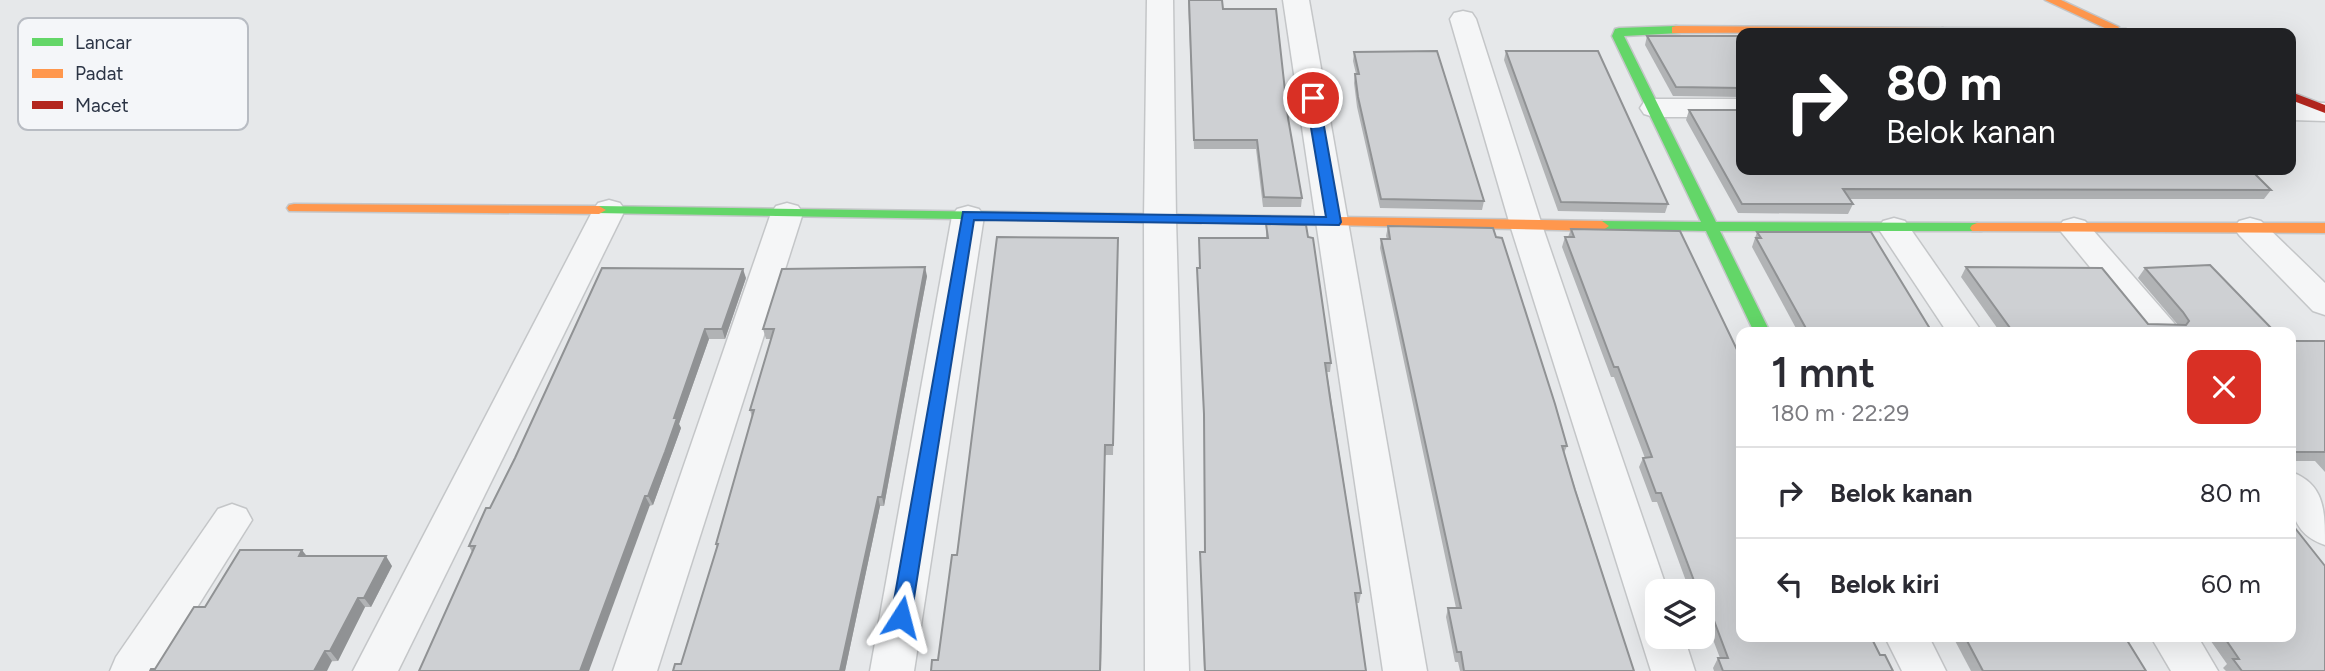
<!DOCTYPE html>
<html lang="id">
<meta charset="utf-8">
<style>
:root{--surface:#fff;--page:#f7f7f7;--text:#2b2b33;--muted:#7c7c81;--line:#e1e1e2}
body{margin:0;font-family:Figtree,sans-serif;background:var(--page);color:var(--text);height:100vh;display:flex;flex-direction:column;font-size:26px;white-space:nowrap}
*{box-sizing:border-box;margin:0}
p{font-size:23px;color:var(--muted)}
.icon{flex:none;width:38px;height:38px;fill:none;stroke:currentColor;stroke-width:2;stroke-linecap:round;stroke-linejoin:round}
.map{position:relative;flex:1;overflow:hidden}
.details{position:absolute;left:1736px;top:327px;width:560px;height:315px;display:flex;flex-direction:column;background:var(--surface);border-radius:14px;box-shadow:0 7px 28px #0002}
.details>*{flex:none}
.guide{position:absolute;left:1736px;top:28px;width:560px;height:147px;border-radius:14px;box-shadow:0 7px 28px #0002;background:#202124;color:#fff;overflow:hidden}
.buttons{position:absolute;left:1645px;top:579px;display:grid;gap:14px}
.buttons a{display:grid;place-items:center;width:70px;height:70px;border-radius:14px;background:var(--surface);box-shadow:0 7px 28px #0002;font-size:35px}
.pin{position:absolute;display:grid;place-items:center;width:60px;height:60px;color:#fff;margin:-30px;border:4px solid #fff;border-radius:50%;box-shadow:0 2px 7px #0007}
.me{position:absolute;width:77px;margin:-38px;rotate:9deg;stroke-linejoin:round;filter:drop-shadow(0 0 5px #0008)}
.turn{display:flex;align-items:center;gap:24px;height:147px;padding:0 35px;font-size:32px}
.turn .icon{width:91px;height:91px;stroke-width:2.5}
.turn b{display:block;font-size:49px;line-height:60px}
.round{display:grid;place-items:center;flex:none;width:74px;height:74px;border-radius:14px;background:var(--page)}
.overview{display:flex;align-items:center;justify-content:space-between;height:119px;padding:0 35px}
h1{font-size:42px;font-weight:600;line-height:52px}
ul{padding:0;list-style:none}
li{display:flex;align-items:center;gap:21px;height:91px;padding:0 35px;border-top:2px solid var(--line)}
li div{flex:1}
li b{display:block;font-size:26px}
li em{font-style:normal}
.map>svg:first-child{display:block}
.lines{fill:none;stroke-linecap:round;stroke-linejoin:round}
.street-casing{stroke:#c4c6c8;stroke-width:3}
.fast-casing{stroke:#c4c6c8;stroke-width:3}
.slow-casing{stroke:#c4c6c8;stroke-width:3}
.jam-casing{stroke:#c4c6c8;stroke-width:3}
.street{fill:#f5f6f7;fill-rule:evenodd}
.fast{fill:#63d668;fill-rule:evenodd}
.slow{fill:#ff974d;fill-rule:evenodd}
.jam{fill:#b3261e;fill-rule:evenodd}
.wall{fill:#b1b3b5}
.shaded-wall{fill:#909294}
.building{fill:#ced0d3;stroke:#909294;stroke-width:2}
.route{fill:#1a73e8;stroke:#114b97;stroke-width:2}
.key{fill:#f4f6f9;stroke:#b8bcc3;stroke-width:2}
.key-label{font-size:19px;fill:#2b3445}
</style>
<div class="map">
<svg width="2325" height="671" viewBox="0 0 2325 671">
<rect width="100%" height="100%" fill="#e6e8ea"/>
<g class="lines">
<defs>
<g id="street">
<path d="M1147 0H1173L1176 219 1189 671H1145L1144 219Z"/>
<path d="M1283 0H1309L1427 671H1383Z"/>
<path d="M1463 11 1472 13 1476 19 1542 225 1668 592H1657V637H1684L1695 671H1651L1510 225 1450 19 1454 13Z"/>
<path d="M1654 99H1741V117H1654L1644 114 1640 108 1644 102Z"/>
<path d="M2291 102 2325 103V121L2291 120Z"/>
<path d="M609 200 620 203 625 210 398 671H353L593 210 598 203Z"/>
<path d="M787 203 798 206 803 213 657 671H613L771 213 776 206Z"/>
<path d="M968 206 979 209 984 216 914 671H870L952 216 957 209Z"/>
<path d="M1894 218 1905 221 1982 332H1947L1878 228 1883 221Z"/>
<path d="M2074 218 2085 221 2174 323 2179 332H2143L2058 228 2063 221Z"/>
<path d="M2250 218 2261 221 2325 283V315L2313 311 2239 235 2234 228 2239 221Z"/>
<path d="M2291 472C2325 484 2325 511 2325 545 2289 533 2290 504 2291 472Z"/>
<path d="M232 504 246 509 252 520 157 671H110L116 657 218 509Z"/>
<path d="M1885 637H1929L1946 671H1902Z"/>
<path d="M2151 637H2198L2218 671H2171Z"/>
</g>
<g id="fast">
<path d="M1676 26 1680 27V33L1624 36 1716 222 1977 223 1982 225 1984 228 1982 231H1720L1770 332H1754L1706 231 1597 229 1595 226 1602 221 1701 222 1612 36 1615 29 1619 28Z"/>
<path d="M1943 28 2126 29 2132 33H1938L1939 29Z"/>
<path d="M599 206 1201 215 1208 219 1201 223 594 213 592 210 594 207Z"/>
</g>
<g id="slow">
<path d="M2045 0H2061L2119 27 2117 30H2109Z"/>
<path d="M1676 26 1943 28 1949 32 1672 33V27Z"/>
<path d="M294 204 599 206 606 210 599 214 289 211 287 208 289 205Z"/>
<path d="M1201 215 1602 221 1609 226 1602 231 1196 222 1194 219Z"/>
<path d="M1977 223H2325V233L1972 231 1970 228 1972 225Z"/>
</g>
<path id="jam" d="M2291 92 2325 105V113L2291 100Z"/>
</defs>
<!-- street casing -->
<use href="#street" class="street-casing"/>
<!-- fast casing -->
<use href="#fast" class="fast-casing"/>
<!-- slow casing -->
<use href="#slow" class="slow-casing"/>
<!-- jam casing -->
<use href="#jam" class="jam-casing"/>
<!-- street -->
<use href="#street" class="street"/>
<!-- fast -->
<use href="#fast" class="fast"/>
<!-- slow -->
<use href="#slow" class="slow"/>
<!-- jam -->
<use href="#jam" class="jam"/>
</g>
<!-- wall -->
<g class="wall">
<path d="M1188 0 1223 9 1288 118 1302 198 1301 207H1263L1256 149H1194Z"/>
<path d="M1647 36H1741V97L1673 96 1645 45Z"/>
<path d="M1506 51 1668 204 1665 213 1558 211 1504 60Z"/>
<path d="M1354 52 1484 201 1482 210 1380 208 1357 107 1354 83 1355 74H1356L1353 61Z"/>
<path d="M1689 110 2271 190 2264 199H1849L1853 204 1848 214 1738 213 1686 120Z"/>
<path d="M1266 224 1331 363 1330 372H1327L1361 593 1359 603H1356L1366 671H1204L1200 561V552H1205L1204 424 1197 268H1199L1266 238Z"/>
<path d="M1388 226 1567 446 1564 453 1634 671H1460L1458 662H1455L1446 617 1448 608H1456L1380 248 1381 239H1387L1386 236Z"/>
<path d="M1571 229 1880 655 1893 671H1714L1713 668 1718 658H1720L1703 613V592H1690L1657 502H1652L1639 467 1643 458H1645L1614 377H1611L1562 247 1565 237H1568Z"/>
<path d="M1757 232 1932 332H1798L1752 247Z"/>
<path d="M1118 247 1113 455H1106L938 660 957 555Z"/>
<path d="M1966 267 2148 324 2178 325 2138 278 2145 268 2275 332H2000L1961 277Z"/>
<path d="M927 276 884 506H880L845 671H673L681 664 717 548 716 544 752 417 750 410 771 339H766L763 329Z"/>
<path d="M746 278 725 339H709L679 424 681 428 653 505 472 552 469 546 490 508Z"/>
<path d="M2291 341H2325V472L2315 461H2291Z"/>
<path d="M302 550 307 556 392 566 371 607H365L338 661 155 669Z"/>
<path d="M1953 637H2125L2146 671H1971Z"/>
<path d="M2208 637H2291L2325 671H2226L2223 668 2227 664Z"/>
</g>
<!-- shaded-wall -->
<g class="shaded-wall">
<path d="M925 267 927 276 884 506 882 497Z"/>
<path d="M743 269 746 278 725 339 722 329Z"/>
<path d="M705 329 709 339 679 424 681 428 653 505 648 496 674 418Z"/>
<path d="M1105 445 1101 671H1100Z"/>
<path d="M645 496 650 505 589 671H580Z"/>
<path d="M878 497 880 506 845 671H840Z"/>
<path d="M302 550 309 560 299 556Z"/>
<path d="M386 556 392 566 371 607 364 598Z"/>
<path d="M358 598 365 607 338 661 330 651Z"/>
<path d="M325 651 332 661 327 671H314Z"/>
</g>
<!-- building -->
<g class="building">
<path d="M1189 0H1222L1223 9H1276L1288 118 1302 198 1264 197 1257 140H1194Z"/>
<path d="M1647 36H1741V88L1676 87Z"/>
<path d="M1437 51 1484 201 1381 199 1358 97 1355 74H1359L1354 52Z"/>
<path d="M1506 51H1598L1668 204 1561 202Z"/>
<path d="M1689 110H1741V170H2251L2271 190 1843 189 1853 204H1742Z"/>
<path d="M1266 224 1306 225 1308 237 1313 238 1331 363H1325L1331 404 1361 593H1355L1366 671H1205L1200 552H1205L1204 414 1197 268H1200L1199 238H1268Z"/>
<path d="M1388 226 1493 228 1496 237 1502 238 1555 404 1567 446H1562L1575 490 1634 671H1464L1461 652H1457L1448 608H1461L1381 239H1390Z"/>
<path d="M1571 229 1680 231 1741 358V637H1871L1880 655H1885L1893 671H1723L1718 658H1728L1701 586H1696L1661 493H1656L1643 458 1652 457 1618 367H1614L1565 237H1574Z"/>
<path d="M1757 232H1871L1932 332H1808L1756 238H1761Z"/>
<path d="M997 237 1118 238 1113 445H1105L1100 671H931L932 660H938L952 555H957Z"/>
<path d="M2210 265 2275 332H2013L1966 267 2102 268 2148 324 2186 325 2189 321 2183 312 2145 268Z"/>
<path d="M925 267 882 497H878L840 671H673L675 664H681L718 544H716L754 410H750L774 329H763L782 269Z"/>
<path d="M602 268 743 269 722 329H705L674 418H677L665 452 648 496H645L580 671H419L475 546H469L486 508H490L515 458Z"/>
<rect x="2291" y="341" width="34" height="111"/>
<path d="M2291 523 2325 566V671H2242L2233 659H2239L2224 637H2291Z"/>
<path d="M240 550H302L299 556H386L364 598H358L330 651H325L314 671H150L151 669H155L194 607H205Z"/>
<path d="M1965 637H2125L2146 671H1983Z"/>
</g>
<!-- route -->
<path class="route" d="M1313 94 1319 98 1341 222 1339 225 974 220 911 617 908 623 901 626 894 623 891 617 963 212 1326 217 1306 98Z"/>
<!-- legend -->
<rect x="18" y="18" width="230" height="112" rx="10" class="key"/>
<rect x="32" y="38" width="31" height="8" fill="#63d668"/>
<rect x="32" y="69" width="31" height="9" fill="#ff974d"/>
<rect x="32" y="101" width="31" height="8" fill="#b3261e"/>
<g class="key-label">
<text x="75" y="49">Lancar</text>
<text x="75" y="80">Padat</text>
<text x="75" y="112">Macet</text>
</g>
</svg>
<div class="buttons">
<a><svg class="icon" aria-label="layers" viewBox="0 0 24 24"><path d="M12 4l9 5-9 5-9-5zM3 14l9 5 9-5"/></svg></a>
</div>
<div class="pin" style="left:1313px;top:98px;background:#d93025"><svg class="icon" aria-label="arrive" viewBox="0 0 24 24"><path d="M6 21V4h12l-3 4 3 4H6"/></svg></div>
<svg class="me" style="left:901px;top:617px" viewBox="-20 -20 40 40"><path d="M0-17L14 15 0 8-14 15z" fill="#1a73e8" stroke="#fff" stroke-width="4"/></svg>
<div class="guide">
<div class="turn"><svg class="icon" aria-label="right" viewBox="0 0 24 24"><path d="M7 20v-9h11M14 6l5 5-5 5"/></svg><div><b>80 m</b>Belok kanan</div></div>
</div>
<section class="details">
<div class="overview"><div><h1>1 mnt</h1><p>180 m · 22:29</p></div><a class="round" style="background:#d93025;color:#fff"><svg class="icon" aria-label="close" viewBox="0 0 24 24"><path d="M6 6l12 12M18 6L6 18"/></svg></a></div>
<ul>
<li><svg class="icon" aria-label="right" viewBox="0 0 24 24"><path d="M7 20v-9h11M14 6l5 5-5 5"/></svg><div><b>Belok kanan</b></div><em>80 m</em></li>
<li><svg class="icon" aria-label="left" viewBox="0 0 24 24"><path d="M17 20v-9H6M10 6l-5 5 5 5"/></svg><div><b>Belok kiri</b></div><em>60 m</em></li>
</ul>
</section>
</div>
